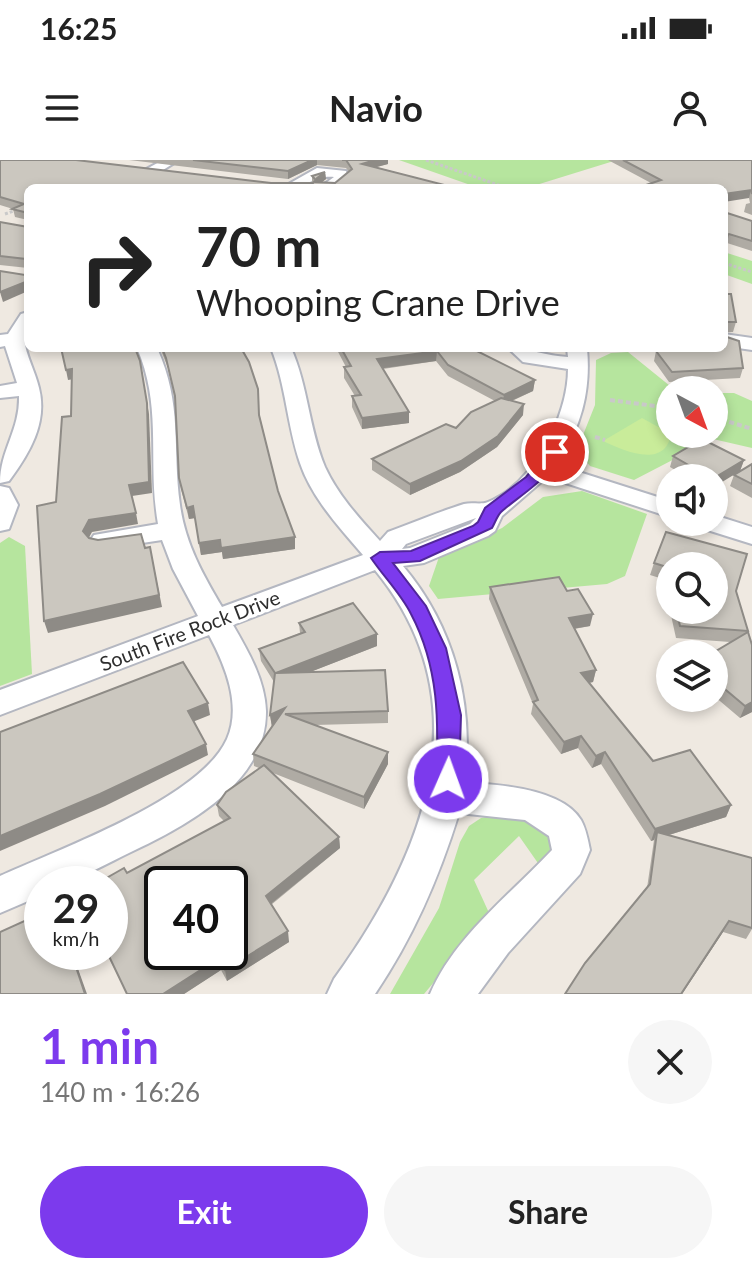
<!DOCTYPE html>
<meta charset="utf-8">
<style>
:root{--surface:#fff;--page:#f6f6f6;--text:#222;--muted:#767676;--accent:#7c3aed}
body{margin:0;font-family:Lato,sans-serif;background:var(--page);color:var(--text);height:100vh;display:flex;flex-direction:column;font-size:30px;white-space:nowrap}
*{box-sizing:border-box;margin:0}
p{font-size:26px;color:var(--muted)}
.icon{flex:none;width:44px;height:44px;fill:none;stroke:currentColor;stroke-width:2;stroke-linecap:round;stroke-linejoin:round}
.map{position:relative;height:834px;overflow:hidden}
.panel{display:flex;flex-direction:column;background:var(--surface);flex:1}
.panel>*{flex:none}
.banner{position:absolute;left:24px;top:24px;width:704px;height:168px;border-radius:12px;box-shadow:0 4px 12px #0003;background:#fff;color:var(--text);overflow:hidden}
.needle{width:52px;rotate:139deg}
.controls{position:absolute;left:656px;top:216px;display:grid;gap:16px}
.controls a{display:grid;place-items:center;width:72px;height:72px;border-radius:50%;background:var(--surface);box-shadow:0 4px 12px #0003;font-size:40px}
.speed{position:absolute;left:24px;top:706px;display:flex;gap:16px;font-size:40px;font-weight:700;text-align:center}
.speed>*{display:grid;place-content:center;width:104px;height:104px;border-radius:50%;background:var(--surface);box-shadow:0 4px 12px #0003;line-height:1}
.speed small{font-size:20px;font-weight:400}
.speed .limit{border:4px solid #111;border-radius:12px;background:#fff;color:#111}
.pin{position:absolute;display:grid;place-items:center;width:68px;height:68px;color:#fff;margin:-34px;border:4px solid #fff;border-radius:50%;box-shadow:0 2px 8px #0007}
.me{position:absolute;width:88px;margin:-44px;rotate:2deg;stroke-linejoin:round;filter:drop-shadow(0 0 6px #0008)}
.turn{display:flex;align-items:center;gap:28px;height:168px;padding:0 40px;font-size:36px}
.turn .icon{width:104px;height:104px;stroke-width:2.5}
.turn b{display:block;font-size:56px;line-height:68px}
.round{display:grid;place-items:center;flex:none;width:84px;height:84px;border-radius:42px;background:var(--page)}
.summary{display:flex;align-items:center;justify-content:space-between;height:136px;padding:0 40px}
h1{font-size:48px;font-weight:700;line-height:60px;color:var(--accent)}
.primary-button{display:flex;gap:16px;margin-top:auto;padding:16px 40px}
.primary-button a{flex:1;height:92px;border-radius:48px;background:var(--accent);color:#fff;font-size:32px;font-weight:700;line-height:92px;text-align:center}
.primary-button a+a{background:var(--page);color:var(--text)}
.status{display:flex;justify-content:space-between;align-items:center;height:56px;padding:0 40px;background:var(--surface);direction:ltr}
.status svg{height:22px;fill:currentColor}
header{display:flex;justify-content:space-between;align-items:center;height:104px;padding:0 40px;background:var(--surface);font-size:36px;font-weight:700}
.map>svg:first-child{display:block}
.green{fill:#b6e59e}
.pitch{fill:#c9ec9a}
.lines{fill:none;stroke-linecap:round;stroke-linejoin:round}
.minor-casing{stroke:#b4b7c1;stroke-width:4}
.path-far1{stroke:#c9c9c9;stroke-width:3;stroke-dasharray:3 2;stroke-linecap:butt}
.path{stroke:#c9c9c9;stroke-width:4;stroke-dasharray:5 3;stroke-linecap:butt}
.minor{fill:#fff;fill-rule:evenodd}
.wall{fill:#afaba4;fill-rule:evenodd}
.shaded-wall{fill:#8e8b86}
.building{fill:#cbc7bf;stroke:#8e8b86;stroke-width:2;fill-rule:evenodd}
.route{fill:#7c3aed;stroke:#51269a;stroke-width:2}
.labels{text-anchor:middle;stroke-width:6;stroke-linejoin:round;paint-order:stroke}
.street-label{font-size:20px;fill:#2e2e2e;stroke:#fff}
</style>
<div class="status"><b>16:25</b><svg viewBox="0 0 49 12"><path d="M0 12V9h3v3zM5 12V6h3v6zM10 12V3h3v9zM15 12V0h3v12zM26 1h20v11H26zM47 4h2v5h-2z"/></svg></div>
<header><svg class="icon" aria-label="menu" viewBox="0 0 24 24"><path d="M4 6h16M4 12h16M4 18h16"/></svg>Navio<svg class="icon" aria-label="person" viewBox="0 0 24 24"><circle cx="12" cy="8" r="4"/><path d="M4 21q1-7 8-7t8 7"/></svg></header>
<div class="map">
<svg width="752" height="834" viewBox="0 0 752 834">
<rect width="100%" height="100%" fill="#efe9e1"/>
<!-- green -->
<g class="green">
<path d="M399 0H617L533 26 535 28H479Z"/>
<path d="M724 92 752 101V124L724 114Z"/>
<path d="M628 192 675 230H670V274H714V233H734L752 241V288L713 279 634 320 590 306 577 290 595 245 596 200 611 193Z"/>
<path d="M582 331 647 354 625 416 607 424 438 439 429 426 439 397 502 368 543 337Z"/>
<path d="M9 377 25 386 32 514 0 526V383Z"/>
<path d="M495 655C518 657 534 661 552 676V693L540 706 519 676 474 720 490 755 424 834H390L439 748 460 682 469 666 481 658Z"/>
</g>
<!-- pitch -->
<path class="pitch" d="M642 258 671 274C665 310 622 290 603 281Z"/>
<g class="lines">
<defs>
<g id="minor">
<path d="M163 0H179L155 15 172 20V26L139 19V13Z"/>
<path d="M317 8 346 11 349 18 335 28H319L334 17C311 15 304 32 285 26Z"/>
<path d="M28 152V172L24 179C26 196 35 211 39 228 48 263 29 294 9 321L0 323C0 290 20 270 19 236L0 238V226L17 223 5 186 0 187V175L8 174 21 154Z"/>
<path d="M724 174 752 178V190L724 186Z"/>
<path d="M137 188H157C183 245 172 287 180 345 185 383 203 415 222 447L363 395C339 367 312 338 300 303 287 265 286 225 271 188H291C308 226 309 269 325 307 338 335 359 358 380 381L388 372C413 363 438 352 464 344 472 342 481 345 488 342 534 323 568 256 568 209L523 202 508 188C529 188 546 196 568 197L567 188H587C591 232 581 267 557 305L670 341V357L547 317 502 356 495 371 488 376 424 403 403 406C454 466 475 545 464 623 496 624 562 628 581 660 586 669 588 680 590 690L580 714 508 793 478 834H430C454 777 511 734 552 690L549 676 525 660 459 653C439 718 413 778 375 834H327L334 819C424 695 485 544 375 410L233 465C248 491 265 520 266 551 267 622 188 665 133 691 103 705 75 724 42 724V735L0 753V716C59 689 200 639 227 579 242 545 225 505 209 475L0 555V530L198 456 173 409 162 380 103 389 94 387 90 381 94 375 158 364C147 302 163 248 137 188ZM476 358 470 364 410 388 402 389 406 384Z"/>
<path d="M0 326 9 328 18 345 9 369 0 371Z"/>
<path d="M714 355 752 367V384L701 368 697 362H714Z"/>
</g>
</defs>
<!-- minor casing -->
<use href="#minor" class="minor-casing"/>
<!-- path-far1 -->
<g class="path-far1">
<path d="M426 0 507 28"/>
<path d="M5 54 28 46"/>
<path d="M724 103 752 112"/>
</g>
<!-- path -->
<g class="path">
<path d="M610 240 670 248"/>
<path d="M714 257 752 269"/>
<path d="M595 277 605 280"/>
</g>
<!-- minor -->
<use href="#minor" class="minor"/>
</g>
<!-- wall -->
<g class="wall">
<path d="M0 0 271 23H312V16L325 12 326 19 322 22 335 23 349 12 346 8 317 5 288 19 129 0H388V4L376 7 452 27 468 28H28V108L0 105V62L28 67V60L15 57 13 49 0 45Z"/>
<path d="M608 0H752V55L744 52 746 44 750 43 749 38 651 23Z"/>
<path d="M724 52 752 61V91L727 83Z"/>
<path d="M724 134 736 162 733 172H724Z"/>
<path d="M160 188H241L260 257 278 331 295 389 223 399 222 392 201 395 195 358 189 359 181 329 179 318 175 240 168 208Z"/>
<path d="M336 188H476L474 190 535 220 533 231 512 241 523 255 497 287 460 312 410 335 372 310V299L456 268 495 241 448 216 436 201 383 209 409 263 362 269 352 247V236H355L344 218V207H346Z"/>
<path d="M662 188H724L743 208 740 218 669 222 654 201 656 191H664Z"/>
<path d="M673 296 744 300 740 311 714 318H689L670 307Z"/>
<path d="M752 304V338L730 326 734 315Z"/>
<path d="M666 372 736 431 752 485V552L740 558 714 536V494L730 482 676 478 663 419 650 415 654 403ZM670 406 714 450H670Z"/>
<path d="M490 427 567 431 590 466 574 469 596 510 593 522 589 523 653 601 731 645 726 657 669 675 752 698V769L746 779 723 772 682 834H565L647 728 654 680 651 681 601 604 592 608 578 588 561 594 531 554 533 544 489 439Z"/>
<path d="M299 463 377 474V486L310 512 388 551V563L315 565 388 604 364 649 273 613 339 677 340 688 271 745 289 782 227 821 221 810 184 834H127L106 792 127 713 225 662 219 656 217 645 259 608 254 606 253 594 272 567 270 555 274 522 261 501 259 489 300 473Z"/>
</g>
<!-- shaded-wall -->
<g class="shaded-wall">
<path d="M312 0H317V5L288 19V11Z"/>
<path d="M375 0H388V4L362 11V4Z"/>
<path d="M325 12 326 19 317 26V18Z"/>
<path d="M751 30 749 38 724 42V34Z"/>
<path d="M729 74 727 83 724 84V76Z"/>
<path d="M28 121V131L3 142 0 132Z"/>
<path d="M437 191 436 201 377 209V199Z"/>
<path d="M140 201 149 254 152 333 132 336 129 325Z"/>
<path d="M72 209 74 219 68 220 66 210Z"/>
<path d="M535 220 533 231 502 245 504 235Z"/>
<path d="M524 244 523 255 497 287 460 312 410 335V324Z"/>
<path d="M409 252V263L362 269V258Z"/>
<path d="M744 300 740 311 714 327V318Z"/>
<path d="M193 346 195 358 189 359 187 348Z"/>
<path d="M136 353 138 364 92 372 86 383 83 371 89 360Z"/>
<path d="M295 377V389L223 399 222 392 201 395 199 383 220 380Z"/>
<path d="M150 387 162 447 48 473 44 461Z"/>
<path d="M593 454 590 466 566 470 569 458Z"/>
<path d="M377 474V486L277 525 276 513Z"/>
<path d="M596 510 593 522 578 525 581 513Z"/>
<path d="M752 542V552L740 558 745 546Z"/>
<path d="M208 543 210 555 190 563 188 551Z"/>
<path d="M285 548 272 567 270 555Z"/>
<path d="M581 576 578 588 561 594 564 582Z"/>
<path d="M206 584 208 595 105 646 0 691V676Z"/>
<path d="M388 592V604L364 649V637Z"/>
<path d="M605 592 601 604 592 608 596 596Z"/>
<path d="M731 645 726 657 656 679 657 672 654 680 651 681 655 669Z"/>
<path d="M339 677 340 688 267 747 266 736Z"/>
<path d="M729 761 723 772 682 834H681Z"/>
<path d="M288 771 289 782 227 821 225 810Z"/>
<path d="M71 792H72L87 834H85Z"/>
<path d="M218 799 221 810 184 834H163Z"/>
</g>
<!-- building -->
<g class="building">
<path d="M0 0H76L271 23H313L316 20 312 16 325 12 317 18 316 22 335 23 352 9 346 0H342H375L362 4 452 27 458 25 468 28H28V53L12 49 24 44 0 37Z"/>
<path d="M193 0H312L288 11Z"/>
<path d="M623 0H752V34L751 30 724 34V28H637L661 20Z"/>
<path d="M724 52 752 61V81L729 74 724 76Z"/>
<path d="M28 58V101L26 99 0 96V62L28 67Z"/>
<path d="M0 111 25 115 28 112V121L0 132Z"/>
<path d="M724 134H731L736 162H725L724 173Z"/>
<path d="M724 176 739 181 743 208 672 212 656 191 672 190 670 188H724Z"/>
<path d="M61 188H135L140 201 147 243 149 322 129 325 136 353 89 360 83 371 89 378 98 380 141 374 145 388 150 387 159 435 44 461 37 346 56 342 62 257 71 256 72 209 66 210Z"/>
<path d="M162 188H241L249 202 258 229 259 255 278 331 295 377 221 388 220 380 199 383 193 346 187 348 179 318 175 236 166 198Z"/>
<path d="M341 188H471L535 220 504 235 448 205 437 191 377 199 409 252 362 258 352 236 361 235 344 207 351 206Z"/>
<path d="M501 238 524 244 498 276 461 301 410 324 372 299 446 264 456 268 471 252Z"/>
<path d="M702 279 744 300 714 318H711L673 296Z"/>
<path d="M752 304V324L734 315Z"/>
<path d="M666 372 747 394 736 431 748 471 680 466 676 450H714V406H670V422L667 407 654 403Z"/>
<path d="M559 417 567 431 578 429 593 454 569 458 596 510 581 513 653 601 690 590 731 645 655 669 605 592 596 596 581 576 564 582 533 542 538 540 490 427Z"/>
<path d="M353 443 377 474 276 513 385 510 388 551 285 554 388 592 364 637 253 594 285 548 270 555 275 513 259 489 305 472 299 463Z"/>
<path d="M748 472 752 485V542L745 546 714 520V494H711Z"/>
<path d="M183 502 208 543 188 551 206 584 100 634 0 676V572Z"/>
<path d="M264 605 339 677 266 736 288 771 225 810 218 799 163 834H127L107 792H110V724H96L124 708 127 713 230 658 217 645 226 632ZM162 724H230V792H162Z"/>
<path d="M657 672 752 698V768L729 761 681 834H565L585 803 650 724Z"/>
<path d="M42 753V792H71L85 834H0V772Z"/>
</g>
<!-- route -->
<path class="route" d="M555 287 561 288C564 309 516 338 501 352 497 356 495 363 492 368L420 401 393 403 426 446 446 488 461 555 459 619 456 626 448 629 440 626 436 619C439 562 439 507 411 454 401 434 384 417 371 398L380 392 411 391 473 366 478 362 485 348 526 317 550 288Z"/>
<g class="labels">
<!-- street labels -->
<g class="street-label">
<text transform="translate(190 471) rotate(-21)" y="7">South Fire Rock Drive</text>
</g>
</g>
</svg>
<div class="controls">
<a><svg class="needle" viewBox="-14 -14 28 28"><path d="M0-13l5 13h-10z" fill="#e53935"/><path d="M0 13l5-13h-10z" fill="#767676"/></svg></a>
<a><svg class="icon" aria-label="sound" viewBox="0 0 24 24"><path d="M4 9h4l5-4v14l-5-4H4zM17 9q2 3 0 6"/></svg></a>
<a><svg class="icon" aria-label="search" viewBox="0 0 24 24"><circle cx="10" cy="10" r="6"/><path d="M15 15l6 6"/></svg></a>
<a><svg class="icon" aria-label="layers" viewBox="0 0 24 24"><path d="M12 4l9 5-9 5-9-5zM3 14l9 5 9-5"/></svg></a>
</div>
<div class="speed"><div>29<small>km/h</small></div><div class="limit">40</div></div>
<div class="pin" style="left:555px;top:292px;background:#d93025"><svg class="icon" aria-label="arrive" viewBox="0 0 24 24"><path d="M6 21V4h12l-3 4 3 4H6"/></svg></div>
<svg class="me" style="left:448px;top:619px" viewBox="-20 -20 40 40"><circle r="17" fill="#7c3aed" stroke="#fff" stroke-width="3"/><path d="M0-11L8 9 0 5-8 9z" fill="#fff"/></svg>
<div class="banner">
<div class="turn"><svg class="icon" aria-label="right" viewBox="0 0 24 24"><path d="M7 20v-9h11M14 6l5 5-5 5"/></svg><div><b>70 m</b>Whooping Crane Drive</div></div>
</div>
</div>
<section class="panel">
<div class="summary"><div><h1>1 min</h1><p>140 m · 16:26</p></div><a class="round"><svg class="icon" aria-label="close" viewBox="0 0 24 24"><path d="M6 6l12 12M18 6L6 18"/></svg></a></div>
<div class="primary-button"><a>Exit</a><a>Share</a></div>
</section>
